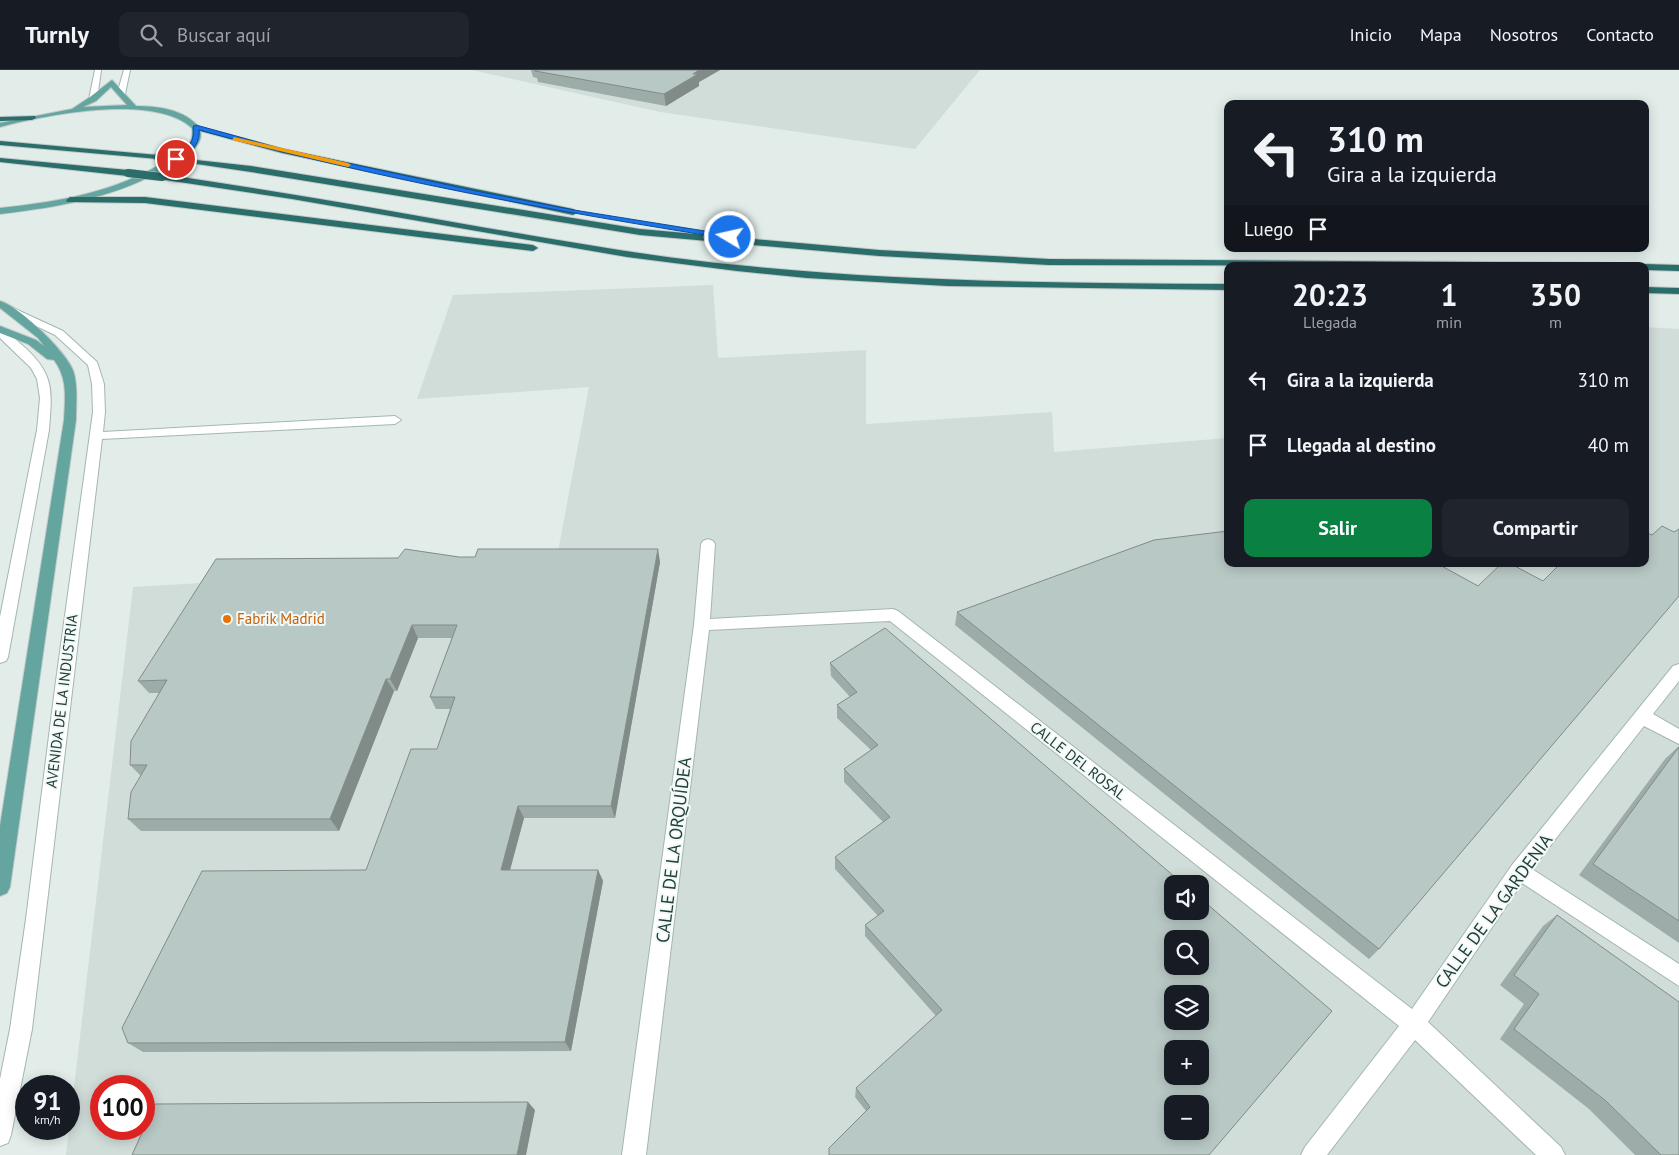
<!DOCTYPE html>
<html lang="es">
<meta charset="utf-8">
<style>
:root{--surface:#171b24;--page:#20242c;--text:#f1f3f6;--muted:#9ea1a6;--line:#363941;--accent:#0b8043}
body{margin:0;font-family:"PT Sans",sans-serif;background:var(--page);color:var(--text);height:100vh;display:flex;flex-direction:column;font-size:19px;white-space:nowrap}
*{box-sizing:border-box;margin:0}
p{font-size:16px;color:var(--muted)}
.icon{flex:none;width:28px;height:28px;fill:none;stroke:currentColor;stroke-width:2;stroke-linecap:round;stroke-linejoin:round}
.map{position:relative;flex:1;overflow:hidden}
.drawer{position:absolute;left:1224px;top:192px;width:425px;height:305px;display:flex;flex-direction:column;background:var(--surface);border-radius:10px;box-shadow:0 2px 12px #0003}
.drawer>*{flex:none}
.banner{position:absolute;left:1224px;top:30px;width:425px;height:152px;border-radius:10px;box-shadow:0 2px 12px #0003;background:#171b24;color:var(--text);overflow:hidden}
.tools{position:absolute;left:1164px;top:805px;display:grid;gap:10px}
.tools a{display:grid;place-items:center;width:45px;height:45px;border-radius:10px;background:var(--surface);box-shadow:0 2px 12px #0003;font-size:25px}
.speed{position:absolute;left:15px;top:1005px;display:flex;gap:10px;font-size:25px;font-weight:700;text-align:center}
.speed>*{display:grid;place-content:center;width:65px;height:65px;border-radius:50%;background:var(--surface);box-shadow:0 2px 12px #0003;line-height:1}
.speed small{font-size:12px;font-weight:400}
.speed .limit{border:8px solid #d22;background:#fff;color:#111}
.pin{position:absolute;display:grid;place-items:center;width:42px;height:42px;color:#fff;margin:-21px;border:2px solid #fff;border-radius:50%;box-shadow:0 1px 5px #0007}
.me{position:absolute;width:55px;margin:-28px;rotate:279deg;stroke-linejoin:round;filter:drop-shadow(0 0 4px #0008)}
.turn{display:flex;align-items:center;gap:18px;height:105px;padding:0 20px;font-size:22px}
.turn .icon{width:65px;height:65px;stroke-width:2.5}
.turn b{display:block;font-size:35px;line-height:42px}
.then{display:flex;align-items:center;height:48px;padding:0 20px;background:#0003;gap:10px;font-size:19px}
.eta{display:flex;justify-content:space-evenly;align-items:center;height:85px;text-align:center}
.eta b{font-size:30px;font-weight:700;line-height:35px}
.cta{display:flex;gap:10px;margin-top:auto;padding:10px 20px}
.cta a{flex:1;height:58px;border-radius:10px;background:var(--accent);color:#fff;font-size:20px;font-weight:700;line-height:58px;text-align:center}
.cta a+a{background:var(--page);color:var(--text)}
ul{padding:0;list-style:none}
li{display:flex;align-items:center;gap:15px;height:65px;padding:0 20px}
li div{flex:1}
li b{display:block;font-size:19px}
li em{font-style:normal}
header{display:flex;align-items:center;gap:30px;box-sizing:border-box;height:70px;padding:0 25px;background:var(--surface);border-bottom:1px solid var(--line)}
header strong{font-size:24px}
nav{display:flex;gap:28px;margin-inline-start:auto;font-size:18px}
.search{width:350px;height:45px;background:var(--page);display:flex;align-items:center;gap:12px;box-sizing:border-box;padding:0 18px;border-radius:10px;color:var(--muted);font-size:19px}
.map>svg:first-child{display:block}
.built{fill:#d1ddd9;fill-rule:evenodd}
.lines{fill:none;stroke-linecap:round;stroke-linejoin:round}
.minor-casing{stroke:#a4b6b2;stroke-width:2}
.major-casing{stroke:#c1cac8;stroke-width:2}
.highway-casing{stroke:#c1cac8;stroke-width:2}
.minor{fill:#fff;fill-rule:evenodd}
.major{fill:#65a59f;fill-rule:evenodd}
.highway{fill:#2b6d6a;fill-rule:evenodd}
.highway-bridge-casing{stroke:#c1cac8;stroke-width:9;stroke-linecap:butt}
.highway-bridge{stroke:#2b6d6a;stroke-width:8}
.wall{fill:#9eaca9}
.shaded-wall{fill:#818c89}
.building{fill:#b8c8c4;stroke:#818c89;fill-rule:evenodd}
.route{fill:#1a73e8;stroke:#114b97}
.slow{fill:#f59e0b}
.food-dot{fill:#e8710a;stroke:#f3f9f7;stroke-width:2}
.labels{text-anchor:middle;stroke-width:4;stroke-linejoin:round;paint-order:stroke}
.food-label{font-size:15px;fill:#c56008;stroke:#f3f9f7;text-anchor:start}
.street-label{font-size:15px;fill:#21403c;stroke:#f3f9f7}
.near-street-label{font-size:18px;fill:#21403c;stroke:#f3f9f7}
</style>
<header>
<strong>Turnly</strong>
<div class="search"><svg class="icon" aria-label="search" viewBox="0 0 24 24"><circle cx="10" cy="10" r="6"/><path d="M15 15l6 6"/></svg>Buscar aquí</div>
<nav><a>Inicio</a><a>Mapa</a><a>Nosotros</a><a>Contacto</a></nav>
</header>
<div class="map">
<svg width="1679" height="1085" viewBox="0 0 1679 1085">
<rect width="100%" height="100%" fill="#e2edea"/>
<!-- built -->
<g class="built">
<path d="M472 0H980L915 79 660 42Z"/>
<path d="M713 215 718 288 866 280V354L1052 342 1054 382 1227 368 1228 494H1645V257L1679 259V1085H66L133 517 556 492 589 317 417 329 453 225ZM1172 814H1200V841H1172ZM1172 869H1200V896H1172ZM1172 924H1200V951H1172ZM1172 979H1200V1006H1172ZM101 1016H144V1059H101ZM1172 1034H1200V1061H1172Z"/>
</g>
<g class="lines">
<defs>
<g id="minor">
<path d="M95 0H101L97 29 93 31 89 29Z"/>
<path d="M124 0H130L125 24 121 26 117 24Z"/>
<path d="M11 237 63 261 97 292 104 314 105 342 103 362 395 346 401 350 395 354 102 369 32 959 11 1065 8 1073 0 1076V1009L10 959 26 849 55 618 93 342 92 314 88 295 55 265 7 242 6 240 7 238Z"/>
<path d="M0 260C8 262 16 270 22 275 55 304 52 320 49 360L8 587 6 591 0 593V547L37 360 40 328 37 309 31 298 0 268Z"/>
<path d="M708 469 713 471 715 474 710 549 893 539 898 541 1412 939 1512 795 1673 596 1679 594V611L1653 644 1679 659V674L1644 656 1532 799 1679 894V916L1522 813 1428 952 1561 1077 1565 1085H1536L1415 970 1327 1085H1301L1305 1077 1399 956 890 551 709 560 646 1085H622L694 555 701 474 703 471Z"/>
</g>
<g id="major">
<path d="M112 10 136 36C157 36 181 39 196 54 202 59 202 68 198 74 192 84 181 89 171 95 120 127 59 137 0 144V138C58 132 116 122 166 91 180 83 195 76 192 58 153 23 47 45 0 57V53L72 39 90 27ZM111 17 127 35 83 37 96 31Z"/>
<path d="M0 231C19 236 69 284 74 303 78 319 76 334 76 350L10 817 7 823 0 826V756L64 350C65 327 68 309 54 290L47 289 28 274 0 263V256L36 270 44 276 38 268 0 238Z"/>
</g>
<g id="highway">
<path d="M35 46 36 48 32 50 0 51V47Z"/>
<path d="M193 55 283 79 573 139 578 142 573 145 282 83 193 59Z"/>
<path d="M0 71 158 85 162 87 158 89 0 75Z"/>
<path d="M0 88 128 100 132 103 128 106 0 92Z"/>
<path d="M187 89 251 96 640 159 879 180 1049 189 1617 193 1622 196 1049 195 879 186 640 165 251 102 190 93H187Z"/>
<path d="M162 104C269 120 375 138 481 157 566 171 651 187 737 195 900 212 1064 213 1228 214V220L947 216 807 208 737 201 627 187 292 129 159 109V105Z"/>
<path d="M70 127H145L533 175 538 178 533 181 145 133 67 132 66 130Z"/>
<path d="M1645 194 1679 195V201L1645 200V196H1641Z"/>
<path d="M1645 217 1679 218V224L1645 223Z"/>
</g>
</defs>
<!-- minor casing -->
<use href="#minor" class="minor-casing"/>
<!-- major casing -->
<use href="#major" class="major-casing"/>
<!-- highway casing -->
<use href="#highway" class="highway-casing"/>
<!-- minor -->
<use href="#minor" class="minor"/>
<!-- major -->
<use href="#major" class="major"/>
<!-- highway -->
<use href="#highway" class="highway"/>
<defs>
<g id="highway-bridge">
<path d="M158 87 190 91"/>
<path d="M128 103 162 107"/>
</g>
</defs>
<!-- highway-bridge casing -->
<use href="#highway-bridge" class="highway-bridge-casing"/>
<!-- highway-bridge -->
<use href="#highway-bridge" class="highway-bridge"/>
</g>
<!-- wall -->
<g class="wall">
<path d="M531 0H720L699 12V16L666 36 538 12 537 8 533 7Z"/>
<path d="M459 487 660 492 615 748H524L510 800H598L603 811 571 981 143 982 128 973 366 800 437 679 450 639H436L430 627 452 568H418L397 621H394L339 761H141L128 749 141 706 130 695 160 623H149L138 611Z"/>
<path d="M1586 495 1379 879 1369 889 955 555 957 542 1478 516 1543 511Z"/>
<path d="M830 593 1183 814 866 1041 855 1027 856 1018 936 946 865 866V855L878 846 835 799V787L883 752 844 712V699L871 680 837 648V635L850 627 831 606Z"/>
<path d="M1679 676V873L1579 805 1665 689Z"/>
<path d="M1557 845 1679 1085H1635L1589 1039 1500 969 1524 934 1500 915 1543 856Z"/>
</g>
<!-- shaded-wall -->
<g class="shaded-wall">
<path d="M699 0H720L699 12V16L666 36 664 24Z"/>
<path d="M658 479 660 492 615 748 611 736Z"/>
<path d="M412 555 418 568 397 621 390 609Z"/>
<path d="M386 609 394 621 339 761 330 749Z"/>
<path d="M518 736 524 748 507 811 501 800Z"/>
<path d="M598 800 603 811 571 981 565 972Z"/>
<path d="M528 1032 535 1040 526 1085H517Z"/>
</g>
<!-- building -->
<g class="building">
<path d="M537 0H699L693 4H698L664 24 535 1Z"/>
<path d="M1662 456 1674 462 1679 459V526L1379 879 957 542 1154 470 1228 461V494H1438L1478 516 1501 494H1511L1543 511 1560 494H1583L1586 495 1588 494H1645V462L1652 465Z"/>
<path d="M405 479 459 487H475L478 479H658L611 736H518L501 800H598L565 972 128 973 122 958 202 801 366 800 411 679H437L455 627H430L457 555H412L390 609H386L330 749H128L131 722 147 695H130L131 671 167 610 138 611 216 489 398 488Z"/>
<path d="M885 558 1183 814H1172V841H1200V828L1332 941 1209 1085H829V1078L870 1037 856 1018 942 940 865 855 884 841 835 787 890 747 844 699 878 675 837 635 857 622 830 593ZM1172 869H1200V896H1172ZM1172 924H1200V951H1172ZM1172 979H1200V1006H1172ZM1172 1034H1200V1061H1172Z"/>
<path d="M1679 677V851L1593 794Z"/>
<path d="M1557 845 1679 932V1085H1661L1606 1031 1514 959 1539 924 1514 905Z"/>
<path d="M528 1032 517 1085H132L155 1034Z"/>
</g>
<!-- route -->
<path class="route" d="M196 55 283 79 476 121 574 140 730 165 733 167 730 169C551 141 374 108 199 60 201 73 188 90 174 90V88C187 79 195 74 193 57Z"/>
<!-- slow -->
<path class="slow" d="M234 67 348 93 351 95 348 97 232 70Z"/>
<!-- markers -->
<circle class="food-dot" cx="227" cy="549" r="5"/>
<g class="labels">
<!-- food labels -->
<g class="food-label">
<text x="237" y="554">Fabrik Madrid</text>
</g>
<!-- street labels -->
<g class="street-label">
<text transform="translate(62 631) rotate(-83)" y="5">AVENIDA DE LA INDUSTRIA</text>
<text transform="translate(1078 691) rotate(38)" y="5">CALLE DEL ROSAL</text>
</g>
<!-- near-street labels -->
<g class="near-street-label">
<text transform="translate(674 780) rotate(-83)" y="6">CALLE DE LA ORQUÍDEA</text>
<text transform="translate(1494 841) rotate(-54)" y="6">CALLE DE LA GARDENIA</text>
</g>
</g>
</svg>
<div class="tools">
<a><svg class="icon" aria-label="sound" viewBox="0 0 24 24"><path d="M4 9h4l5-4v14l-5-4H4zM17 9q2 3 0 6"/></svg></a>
<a><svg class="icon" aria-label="search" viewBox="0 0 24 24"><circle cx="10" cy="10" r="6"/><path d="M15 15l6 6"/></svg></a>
<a><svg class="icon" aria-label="layers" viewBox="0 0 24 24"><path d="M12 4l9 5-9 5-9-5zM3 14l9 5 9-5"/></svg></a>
<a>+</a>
<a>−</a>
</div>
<div class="speed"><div>91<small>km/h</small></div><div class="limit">100</div></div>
<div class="pin" style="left:176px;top:89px;background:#d93025"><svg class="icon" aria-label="arrive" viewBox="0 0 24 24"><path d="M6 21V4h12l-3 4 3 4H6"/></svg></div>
<svg class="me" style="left:730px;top:167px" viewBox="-20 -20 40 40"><circle r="17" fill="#1a73e8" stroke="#fff" stroke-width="3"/><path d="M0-11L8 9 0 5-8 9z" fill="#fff"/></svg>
<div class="banner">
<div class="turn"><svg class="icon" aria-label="left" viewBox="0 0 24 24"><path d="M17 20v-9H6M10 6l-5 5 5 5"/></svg><div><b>310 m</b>Gira a la izquierda</div></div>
<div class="then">Luego<svg class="icon" aria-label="arrive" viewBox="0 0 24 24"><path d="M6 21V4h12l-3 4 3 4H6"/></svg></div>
</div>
<section class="drawer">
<div class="eta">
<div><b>20:23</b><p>Llegada</p></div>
<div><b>1</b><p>min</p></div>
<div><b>350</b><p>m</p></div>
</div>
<ul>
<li><svg class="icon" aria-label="left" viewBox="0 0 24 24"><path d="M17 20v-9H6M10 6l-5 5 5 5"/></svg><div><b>Gira a la izquierda</b></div><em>310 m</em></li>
<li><svg class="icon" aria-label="arrive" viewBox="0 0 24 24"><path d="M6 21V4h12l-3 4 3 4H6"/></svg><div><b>Llegada al destino</b></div><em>40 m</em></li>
</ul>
<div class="cta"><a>Salir</a><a>Compartir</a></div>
</section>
</div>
